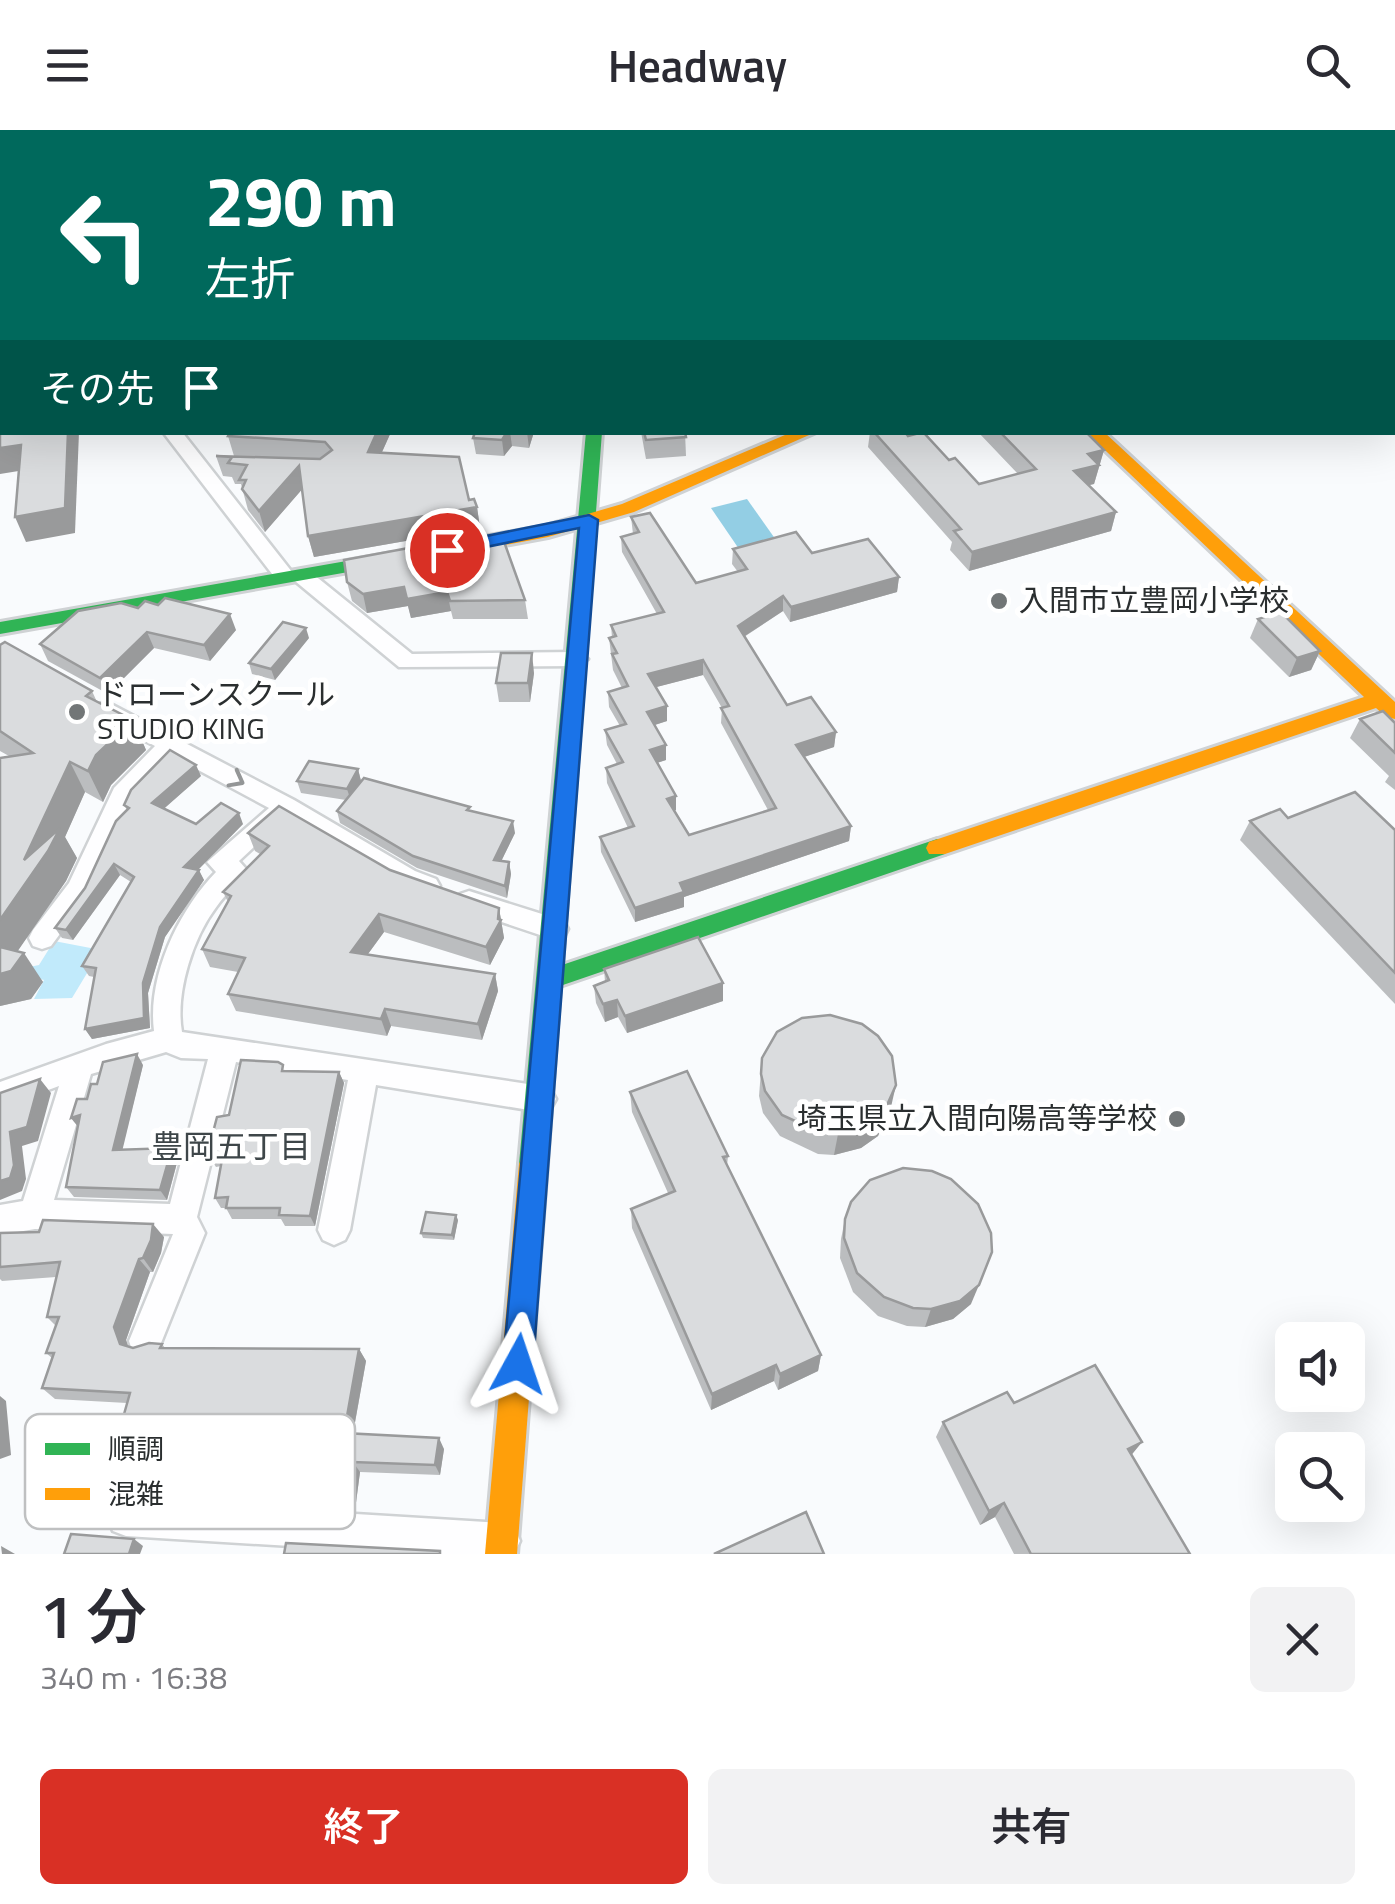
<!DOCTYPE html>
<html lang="ja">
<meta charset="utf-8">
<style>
:root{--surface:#fff;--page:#f2f2f3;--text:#2b2b33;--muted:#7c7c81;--accent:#d93025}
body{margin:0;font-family:"Titillium Web","Noto Sans JP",sans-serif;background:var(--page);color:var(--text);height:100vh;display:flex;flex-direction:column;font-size:38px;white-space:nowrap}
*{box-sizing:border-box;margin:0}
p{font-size:32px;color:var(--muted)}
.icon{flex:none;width:55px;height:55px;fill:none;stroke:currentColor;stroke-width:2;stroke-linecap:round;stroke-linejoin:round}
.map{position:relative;height:1424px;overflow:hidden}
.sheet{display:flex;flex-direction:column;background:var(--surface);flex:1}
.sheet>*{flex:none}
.hud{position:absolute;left:0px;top:0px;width:1395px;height:305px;box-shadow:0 10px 40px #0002;background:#00695c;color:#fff;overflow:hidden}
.buttons{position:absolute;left:1275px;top:1192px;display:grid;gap:20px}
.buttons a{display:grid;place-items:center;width:90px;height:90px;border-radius:15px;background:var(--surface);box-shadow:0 10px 40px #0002;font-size:50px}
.pin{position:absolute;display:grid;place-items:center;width:85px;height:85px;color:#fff;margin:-42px;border:5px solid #fff;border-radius:50%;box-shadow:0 2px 10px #0007}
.me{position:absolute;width:110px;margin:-55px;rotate:5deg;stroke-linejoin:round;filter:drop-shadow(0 0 8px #0008)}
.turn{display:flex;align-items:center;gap:35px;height:210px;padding:0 40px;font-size:45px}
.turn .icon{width:130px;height:130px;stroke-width:2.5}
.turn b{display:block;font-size:70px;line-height:85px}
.then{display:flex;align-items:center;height:95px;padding:0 40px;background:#0003;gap:20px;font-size:38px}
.round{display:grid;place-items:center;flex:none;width:105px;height:105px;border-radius:15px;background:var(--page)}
.headline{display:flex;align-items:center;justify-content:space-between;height:170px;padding:0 40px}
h1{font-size:60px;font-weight:600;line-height:75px}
.cta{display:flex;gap:20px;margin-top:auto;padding:20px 40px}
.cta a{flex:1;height:115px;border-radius:15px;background:var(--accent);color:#fff;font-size:40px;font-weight:600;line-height:115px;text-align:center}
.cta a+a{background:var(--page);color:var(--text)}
header{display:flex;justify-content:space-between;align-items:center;height:130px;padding:0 40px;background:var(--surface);font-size:45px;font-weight:600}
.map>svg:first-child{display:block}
.green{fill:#c1eafb}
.water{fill:#93cee4}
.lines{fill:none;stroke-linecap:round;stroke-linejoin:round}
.street-casing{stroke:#cfd2d4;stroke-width:5}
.fast-casing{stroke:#cfd2d4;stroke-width:6}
.slow-casing{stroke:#cfd2d4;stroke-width:6}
.street{fill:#fefeff;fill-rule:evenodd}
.fast{fill:#30b455;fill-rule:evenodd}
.slow{fill:#ff9f0a;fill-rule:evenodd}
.wall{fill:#bbbdbf;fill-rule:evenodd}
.shaded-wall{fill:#999a9b}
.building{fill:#dadcde;stroke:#999a9b;stroke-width:2.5;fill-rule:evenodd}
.oneway{stroke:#949697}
.route{fill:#1a73e8;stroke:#114b97;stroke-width:2.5}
.poi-dot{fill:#727677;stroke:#fff;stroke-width:4}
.labels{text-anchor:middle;stroke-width:10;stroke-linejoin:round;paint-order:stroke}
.poi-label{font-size:30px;fill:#2a2e2f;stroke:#fff;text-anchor:start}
.neighbourhood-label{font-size:32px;fill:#3e4649;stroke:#fff}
.key{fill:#fff;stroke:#bfc0c1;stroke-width:2.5}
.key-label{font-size:28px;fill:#2a2e2f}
</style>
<header><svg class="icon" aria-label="menu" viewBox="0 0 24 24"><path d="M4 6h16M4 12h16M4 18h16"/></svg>Headway<svg class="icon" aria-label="search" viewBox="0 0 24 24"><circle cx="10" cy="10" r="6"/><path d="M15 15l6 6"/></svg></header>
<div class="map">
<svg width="1395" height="1424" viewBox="0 0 1395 1424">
<rect width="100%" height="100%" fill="#f9fbfd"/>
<!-- green -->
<g class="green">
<path d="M1072 0H1395V114L1392 2Z"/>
<path d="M54 811 101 820 72 868 34 869 44 850 9 841 39 835Z"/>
</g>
<!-- water -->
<path class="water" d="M747 369 776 410 739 419 711 378Z"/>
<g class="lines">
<defs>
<g id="street">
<path d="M642 0H672L673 2H644Z"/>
<path d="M2 138V150L0 151V139Z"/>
<path d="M163 302H182L292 442 308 440 412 524 577 522 588 529 577 536 399 537 295 451 279 453Z"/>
<path d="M107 572 294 670 415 741 436 749 440 756 436 763C406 773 314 705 285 688L239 731 247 740C239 754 226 763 217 776 193 807 175 863 182 902L541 956 551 960 556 969 551 978 541 982 376 955 350 1100 345 1110 334 1115 323 1110 318 1100 348 950 236 932 197 1087 205 1103 157 1223 145 1227 133 1223 129 1211 173 1104 35 1099 0 1105V1075L23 1071 59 956 0 978V952L106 914 154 901C147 846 179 780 216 742L207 732 269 678 174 627 133 669 88 766 51 816 42 819 33 816 29 808 33 800 69 753 114 658 155 616 99 586 96 580 99 574ZM166 922 181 928 208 929 170 1074 54 1070 91 944Z"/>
<path d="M469 761 564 791 568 799 564 807 555 810 460 778 456 771 460 764Z"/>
<path d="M126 1370 502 1393 515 1398 520 1411 514 1424H421L126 1406 113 1401 108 1388 113 1375Z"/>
</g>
<g id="fast">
<path d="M586 302H602L562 835 937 709 945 712 948 718 945 724 560 856 547 1034 543 1043 533 1046 523 1043 519 1034Z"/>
<path d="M392 423 399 425V433L0 504V492Z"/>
</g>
<g id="slow">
<path d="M1392 117H1395L1392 126Z"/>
<path d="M792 302H816L634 382 548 407 456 424 447 418 456 412 546 396 622 374Z"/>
<path d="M1086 302H1104L1395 572V589L1386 587 1376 578 945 724H929L926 718 929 712 1364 567Z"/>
<path d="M533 1022 543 1025 547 1034 517 1424H485L519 1034 523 1025Z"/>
</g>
</defs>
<!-- street casing -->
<use href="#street" class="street-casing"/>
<!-- fast casing -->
<use href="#fast" class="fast-casing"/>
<!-- slow casing -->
<use href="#slow" class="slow-casing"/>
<!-- street -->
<use href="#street" class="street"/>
<!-- fast -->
<use href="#fast" class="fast"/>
<!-- slow -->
<use href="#slow" class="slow"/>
</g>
<!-- wall -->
<g class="wall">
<path d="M146 0H392L387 2H146Z"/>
<path d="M985 0H1049L1053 2H988Z"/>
<path d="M391 302 382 322 469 370 477 377 480 398 314 427 308 406 302 359 265 402 248 380 241 354H235L232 347 223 346 216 326H234L228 306Z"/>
<path d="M475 302H534L529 318 512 316 504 326 476 324 473 308Z"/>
<path d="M641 302H685L686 326 646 329Z"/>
<path d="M870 302H905L949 330 979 354 1018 344 978 302H1086L1104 320 1094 354 1088 355 1116 382 1111 401 969 441 950 420 952 412 868 317Z"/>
<path d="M631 387 696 453 738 442 732 434 733 419 812 423 899 447 897 462 790 492 783 481 744 507 787 575 836 602 834 617 804 627 851 696 849 711 684 767V777L635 792 601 722 600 707 628 698 607 653 606 638 617 634 607 615 605 600 620 596 609 577 608 562 622 558 613 540 609 508H612L611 495 657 484 622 422 621 407 633 404ZM703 545 722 578 721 593 768 680 689 705 674 681 676 680 657 633 666 630V615L655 595 667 591V576L656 557Z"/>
<path d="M486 409 525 470 528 489H453L451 481 411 488 408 476 367 483 352 471 347 452Z"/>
<path d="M138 478 236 500 210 531 154 518 108 564 48 531 40 514Z"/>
<path d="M1258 489 1320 521 1311 540 1289 547 1250 508Z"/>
<path d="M309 508 275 550 252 544 249 533Z"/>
<path d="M0 515 92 561 97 572 133 590 146 620 111 655 103 672 85 662 65 707 77 728 66 751 17 821 43 852 31 869 0 876V628L9 626 0 621Z"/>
<path d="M534 543 530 572H499L496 553Z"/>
<path d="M1360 589 1395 593V660L1385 652 1389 646 1350 608Z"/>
<path d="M358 639 361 651 470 681 515 703 501 731 509 732 511 744 507 768 417 738 340 693 337 681 346 670 301 663 297 651Z"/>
<path d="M201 646 164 678 196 694H243L198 740 204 750 165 807 148 863 150 898 92 909 85 899 94 847 89 846 82 836 131 752 120 745 73 810 62 808 55 798 85 758 127 680 124 675Z"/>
<path d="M1250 691 1395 700V874L1240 710Z"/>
<path d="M248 703 390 740 499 778 504 808 490 835 384 802 368 824 495 844 498 861 482 910 391 896 387 906 236 881 228 864 238 842 210 837 202 819 228 772 223 762 260 724 255 721Z"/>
<path d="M604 839 723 853V871L627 903 618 887 605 892 596 873 594 856 605 852Z"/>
<path d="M762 928 891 977 878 1006 861 1018 834 1025 818 1024 780 1006 763 983 759 966Z"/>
<path d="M143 935 122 1019 178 1029 167 1070 74 1067 66 1057 78 996 71 988 97 954Z"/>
<path d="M286 941 339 942 344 953 315 1096H285L281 1089H232L226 1078H221L215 1068 221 1036 216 1037 209 1026 229 985Z"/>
<path d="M630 962 728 1026 727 1036 821 1225 818 1241 778 1260 774 1251 711 1280 632 1098 631 1079 668 1063 632 982Z"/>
<path d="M845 1089 971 1174 953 1189 925 1197 907 1196 878 1186 853 1162 840 1128 841 1109Z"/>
<path d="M458 1090 454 1110 423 1108 421 1103Z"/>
<path d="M0 1102 164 1107 161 1123 153 1142H150L126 1210 128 1217 133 1218 162 1214 165 1218 359 1219 366 1231 353 1304 444 1319 440 1345 360 1342 355 1380 183 1368 126 1366 110 1373 80 1369 66 1359 115 1316 127 1273 55 1269 42 1258 52 1228 46 1223 56 1196 47 1187 56 1147 2 1151 0 1149Z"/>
<path d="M1014 1273 1142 1312 1131 1325 1190 1424H1014L995 1387 980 1395 936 1307 943 1292Z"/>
</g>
<!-- shaded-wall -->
<g class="shaded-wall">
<path d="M362 0H392L387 2H363Z"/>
<path d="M2 103V132L0 134V106Z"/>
<rect x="0" y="256" width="2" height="25"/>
<path d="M1395 276V296L1392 297V277Z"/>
<path d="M68 302H79L75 403 26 412 15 387Z"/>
<path d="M377 302H391L373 342 368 322Z"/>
<path d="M507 302H510L512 316 504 326 502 310Z"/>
<path d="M527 302H534L529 318Z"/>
<path d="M21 315 31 339 0 344V318Z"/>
<path d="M1104 320 1094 354 1069 360 1074 341 1088 324Z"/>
<path d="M299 336 305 356 265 402 259 381Z"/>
<path d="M477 377 480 398 314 427 308 406Z"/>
<path d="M1116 382 1111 401 969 441 972 422Z"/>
<path d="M899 447 897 462 790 492 791 477Z"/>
<path d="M404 457 447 462 451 481 411 488 408 476 367 483 363 464Z"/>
<path d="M783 466V481L737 511 738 496Z"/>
<path d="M230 484 236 500 210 531 204 515Z"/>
<path d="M306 498 309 508 275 550 271 539Z"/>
<path d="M147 502 154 518 108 564 100 548Z"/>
<path d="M1320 521 1311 540 1289 547 1297 528Z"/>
<path d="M532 523 534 543 530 572 528 553Z"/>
<path d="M703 530V545L649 559 648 544Z"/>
<path d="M667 576V591L648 597 647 582Z"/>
<path d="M133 590 146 620 111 655 103 672 88 641 96 625Z"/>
<path d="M836 602 834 617 795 630 796 615Z"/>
<path d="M666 615V630L650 635V620Z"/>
<path d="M70 632 85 662 65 707 77 728 66 751 4 841 0 836V790L24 730Z"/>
<path d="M196 635 201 646 158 684 152 673Z"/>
<path d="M358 639 361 651 351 671 347 659Z"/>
<path d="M676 666V680L667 684V669Z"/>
<path d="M239 683 243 694 190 748 184 737Z"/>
<path d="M513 691 515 703 496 742 494 730Z"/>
<path d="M851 696 849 711 684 767V777L635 792V778L680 753Z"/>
<path d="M509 732 511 744 507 768 505 756Z"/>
<path d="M114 734 120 745 73 810 66 800Z"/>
<path d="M199 740 204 750 165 807 148 863 150 898 92 909 85 899 143 853 160 797Z"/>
<path d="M499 778 504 808 490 835 486 817 498 789Z"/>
<path d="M379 784 384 802 357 839 351 822Z"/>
<path d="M24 823 43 852 31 869 0 876V844Z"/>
<path d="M495 844 498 861 482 910 478 894Z"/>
<path d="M723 853V871L627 903 625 886Z"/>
<path d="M617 870 618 887 605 892 603 874Z"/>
<path d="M385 879 391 896 387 906 381 889Z"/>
<path d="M137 924 143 935 120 1030 113 1020Z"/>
<path d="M339 942 344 953 315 1096 310 1086Z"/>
<path d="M40 949 51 963 38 1011 22 1016 26 1049 22 1061 0 1070V1051L10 1002Z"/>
<path d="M896 955 891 977 878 1006 861 1018 834 1025 838 1004Z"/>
<path d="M80 985 79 998 71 988Z"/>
<path d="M172 1018 178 1029 167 1070 160 1060Z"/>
<path d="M456 1085 458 1090 454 1110 452 1105Z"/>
<path d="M153 1094 164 1107 161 1123 153 1142 143 1128Z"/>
<path d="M139 1129 150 1142 126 1210 132 1227 120 1214 114 1197Z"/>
<path d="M979 1155 971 1174 953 1189 925 1197 931 1179Z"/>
<path d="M359 1219 366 1231 351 1314 344 1303Z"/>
<path d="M821 1225 818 1241 778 1260 780 1244Z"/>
<path d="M776 1235 774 1251 711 1280 712 1264Z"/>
<path d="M0 1266 6 1271 11 1325 0 1329Z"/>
<path d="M439 1308 444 1319 440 1345 435 1335Z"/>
<path d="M1142 1312 1129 1328 1128 1319Z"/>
<path d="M353 1332 360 1342 355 1380 348 1371Z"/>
<path d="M114 1356 126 1366 110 1373 98 1363Z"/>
<path d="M1004 1373 995 1387 980 1395 989 1381Z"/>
<path d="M134 1409 143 1416 140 1424H129Z"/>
<path d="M1 1416 15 1424H2Z"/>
</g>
<!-- building -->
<g class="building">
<path d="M0 0H108L107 2H2V103L0 106Z"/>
<rect x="146" y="0" width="201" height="2"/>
<path d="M461 0H613L611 2H481Z"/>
<path d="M721 0H872L870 2H719Z"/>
<path d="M905 0H950L951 2H907Z"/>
<path d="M1008 0H1049L1053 2H1011Z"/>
<path d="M1395 131V276L1392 277V132Z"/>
<rect x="0" y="220" width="2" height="36"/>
<path d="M0 294H2V302H68L65 378 15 387 21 315 0 318Z"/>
<path d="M230 302H377L368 322 459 327 469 370 474 369 477 377 308 406 299 336 259 381 242 359 246 350H239L247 335 228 333 232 327 216 326 320 329 332 320 325 312 228 306Z"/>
<path d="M475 302H507L502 310 473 308Z"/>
<path d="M644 302H685L686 307 646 310Z"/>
<path d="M874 302H905L908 306 923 302 949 330 955 328 979 354 1036 339 1000 302H1086L1104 320 1088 324 1099 335 1074 341 1116 382 972 422 954 401 961 399Z"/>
<path d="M650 383 696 453 747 439 733 419 796 402 812 423 868 409 899 447 791 477 783 466 738 496 787 575 811 567 836 602 796 615 851 696 680 753 684 762 635 778 600 707 634 696 606 638 623 632 605 600 626 594 608 562 628 556 612 524 617 523 609 508 616 506 611 495 664 482 621 407 639 402 631 387ZM703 530 729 576 721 578 776 678 689 705 667 669 676 666 650 620 666 615 647 582 667 576 648 544Z"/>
<path d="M484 404 486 409 502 406 525 470 450 471 447 462 407 469 404 457 363 464 347 452 344 430Z"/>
<path d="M165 468 230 484 204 515 147 502 100 548 40 514 78 481 121 473 138 478 145 471 158 475Z"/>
<path d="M1281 482 1320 521 1297 528 1258 489Z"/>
<path d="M283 492 306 498 271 539 249 533Z"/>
<path d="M5 512 92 561 86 566 133 590 96 625 88 641 70 632 24 730 60 698 48 721 0 790V628L33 623 0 601V515Z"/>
<path d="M501 523H532L528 553H496Z"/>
<path d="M1383 581 1395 593V623L1360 589Z"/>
<path d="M170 620 196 635 152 673 196 694 221 673 239 683 184 737 199 740 160 797 143 853 144 888 85 899 96 838 82 836 134 747 114 734 66 800 55 798 85 758 116 691 129 678 124 675 131 660Z"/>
<path d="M309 631 358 639 347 659 297 651Z"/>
<path d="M364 648 470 677 467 680 513 691 494 730 509 732 505 756 413 726 337 681Z"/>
<path d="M1355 662 1395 700V843L1250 691 1280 679 1288 688Z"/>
<path d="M279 676 390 740 499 778 498 789 501 790 486 817 379 784 351 822 495 844 478 894 385 879 381 889 228 864 245 828 202 819 231 766 223 762 269 716 248 703Z"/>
<path d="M698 807 723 853 625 886 617 870 603 874 594 856 609 850 604 839Z"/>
<path d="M0 817 24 823 11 841 0 844Z"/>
<path d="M830 885 862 894 878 906 892 926 896 955 883 984 865 997 838 1004 821 1003 782 985 765 961 761 944 762 928 777 902 802 888Z"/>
<path d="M137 924 113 1020 172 1018 160 1060 66 1057 80 985 71 988 77 969H87L91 954H97L103 932Z"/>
<path d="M241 930 278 932 283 935 282 941 339 942 310 1086 279 1085 280 1078H226L228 1067 215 1068 223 1024 209 1026 211 1010 217 987 229 985Z"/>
<path d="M687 941 728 1026 723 1027 821 1225 780 1244 776 1235 712 1264 631 1079 675 1061 630 962Z"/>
<path d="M40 949 27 997 10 1002 14 1035 10 1048 0 1051V963Z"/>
<path d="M903 1038 932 1041 951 1049 978 1074 991 1103 992 1122 979 1155 960 1171 931 1179 913 1178 884 1167 857 1143 844 1108 845 1089 851 1072 870 1050Z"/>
<path d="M426 1082 456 1085 452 1105 421 1103Z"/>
<path d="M43 1090 153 1094 151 1110 143 1128 139 1129 114 1197 120 1214 133 1218 149 1213 162 1214 160 1218 359 1219 344 1303 439 1308 435 1335 353 1332 348 1371 172 1358 114 1356 98 1363 66 1359 84 1313 115 1316 130 1263 42 1258 54 1223H46L59 1187H47L60 1132 0 1137V1103L39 1102Z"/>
<path d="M1095 1235 1142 1312 1128 1319 1190 1424H1031L1004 1373 989 1381 943 1292 1007 1262 1014 1273Z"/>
<path d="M806 1382 824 1424H714Z"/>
<path d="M71 1404 134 1409 129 1424H64Z"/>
<path d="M286 1413 440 1421V1424H284Z"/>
</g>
<!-- one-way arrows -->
<defs><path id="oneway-chevron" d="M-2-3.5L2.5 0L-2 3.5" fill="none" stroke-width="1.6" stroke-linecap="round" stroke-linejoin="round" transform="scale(2.5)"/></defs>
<use class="oneway" href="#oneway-chevron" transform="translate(237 650) rotate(28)"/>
<!-- route -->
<path class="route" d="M589 385 598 390 533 1234 529 1245 518 1249 507 1245 503 1234 579 398 447 425 437 420 447 414Z"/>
<!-- markers -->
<g class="poi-dot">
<circle cx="999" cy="471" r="10"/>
<circle cx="77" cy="582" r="10"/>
<circle cx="1177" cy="989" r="10"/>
</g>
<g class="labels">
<!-- poi labels -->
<g class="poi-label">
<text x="1019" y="481">入間市立豊岡小学校</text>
<text x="97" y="575">ドローンスクール<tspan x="97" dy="34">STUDIO KING</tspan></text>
<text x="1157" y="999" text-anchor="end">埼玉県立入間向陽高等学校</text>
</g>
<!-- neighbourhood labels -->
<g class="neighbourhood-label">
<text x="231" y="1028">豊岡五丁目</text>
</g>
</g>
<!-- legend -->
<rect x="25" y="1284" width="330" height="115" rx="15" class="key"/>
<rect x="45" y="1313" width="45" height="12" fill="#30b455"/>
<rect x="45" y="1358" width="45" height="12" fill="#ff9f0a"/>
<g class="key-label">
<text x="108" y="1329">順調</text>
<text x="108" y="1374">混雑</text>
</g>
</svg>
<div class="buttons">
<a><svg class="icon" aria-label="sound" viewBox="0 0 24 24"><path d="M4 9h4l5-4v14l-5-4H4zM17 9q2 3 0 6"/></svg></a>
<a><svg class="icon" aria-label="search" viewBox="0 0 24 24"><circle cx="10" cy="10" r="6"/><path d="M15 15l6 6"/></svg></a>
</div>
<div class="pin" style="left:447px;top:420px;background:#d93025"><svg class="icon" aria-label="arrive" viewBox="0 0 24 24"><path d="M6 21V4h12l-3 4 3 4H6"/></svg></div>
<svg class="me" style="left:518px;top:1234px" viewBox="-20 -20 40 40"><path d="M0-17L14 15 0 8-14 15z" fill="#1a73e8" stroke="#fff" stroke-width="4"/></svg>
<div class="hud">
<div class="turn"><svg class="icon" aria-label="left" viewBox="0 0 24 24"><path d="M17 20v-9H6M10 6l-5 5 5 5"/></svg><div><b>290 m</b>左折</div></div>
<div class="then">その先<svg class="icon" aria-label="arrive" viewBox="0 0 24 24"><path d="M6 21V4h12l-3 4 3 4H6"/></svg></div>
</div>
</div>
<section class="sheet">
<div class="headline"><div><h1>1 分</h1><p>340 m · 16:38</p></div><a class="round"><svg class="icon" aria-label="close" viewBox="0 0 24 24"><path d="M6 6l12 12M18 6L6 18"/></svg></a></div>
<div class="cta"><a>終了</a><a>共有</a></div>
</section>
